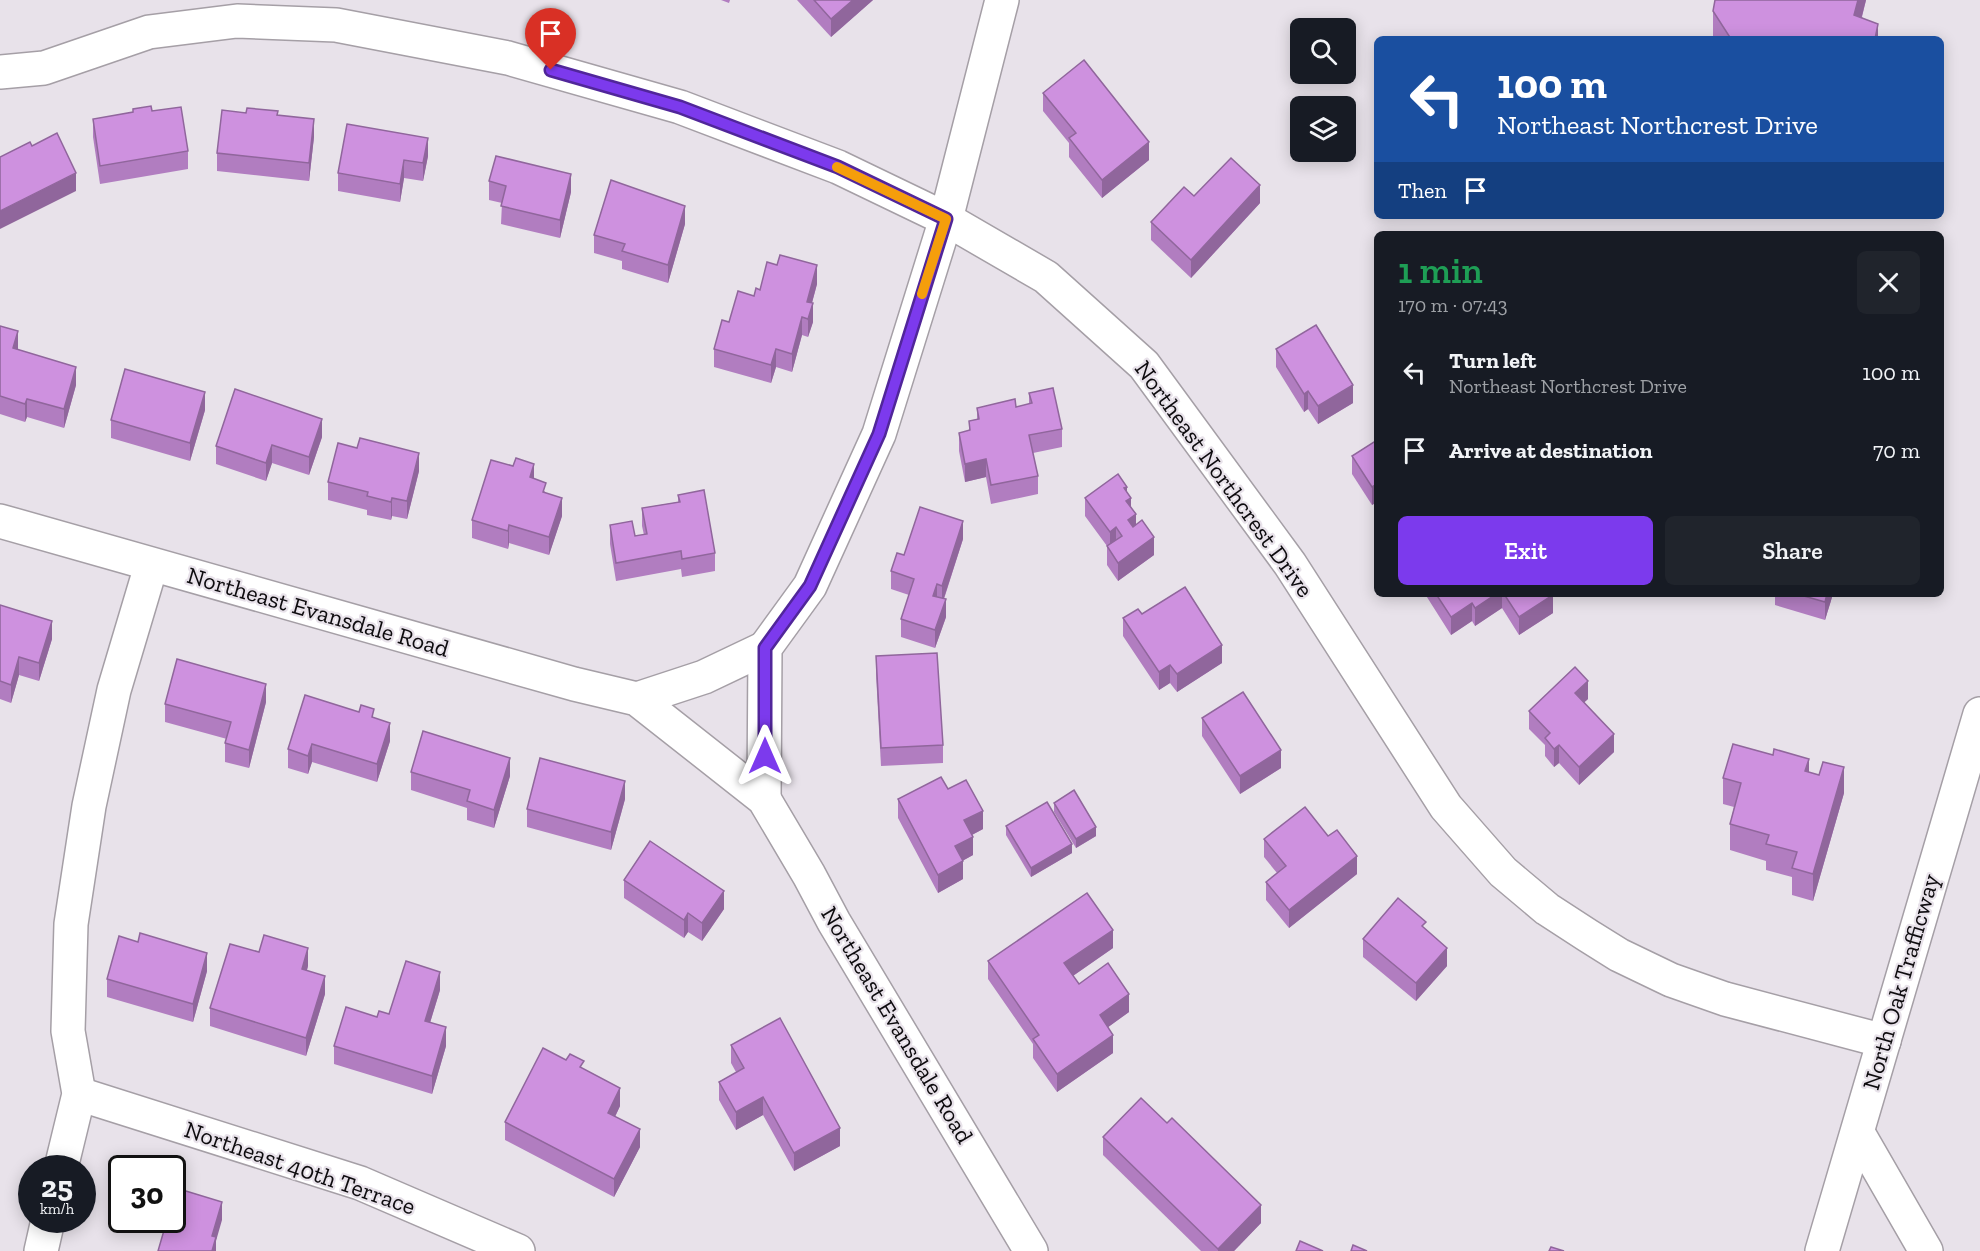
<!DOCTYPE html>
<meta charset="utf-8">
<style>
:root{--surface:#171b24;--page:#20242c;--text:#f1f3f6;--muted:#9ea1a6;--accent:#7c3aed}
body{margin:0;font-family:"Zilla Slab",serif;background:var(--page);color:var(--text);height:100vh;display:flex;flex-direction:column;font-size:22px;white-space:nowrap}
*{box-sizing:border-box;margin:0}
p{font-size:20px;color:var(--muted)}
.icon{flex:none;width:33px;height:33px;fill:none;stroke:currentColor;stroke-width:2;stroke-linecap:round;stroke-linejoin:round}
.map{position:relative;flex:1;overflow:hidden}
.side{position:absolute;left:1374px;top:231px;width:570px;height:366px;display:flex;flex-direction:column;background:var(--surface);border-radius:9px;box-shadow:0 3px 15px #0003}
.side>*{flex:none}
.hud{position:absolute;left:1374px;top:36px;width:570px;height:183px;border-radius:9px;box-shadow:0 3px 15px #0003;background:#1a4fa0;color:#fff;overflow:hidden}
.fabs{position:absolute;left:1290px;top:18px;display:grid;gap:12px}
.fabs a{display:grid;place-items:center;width:66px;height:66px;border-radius:9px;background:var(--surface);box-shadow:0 3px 15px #0003;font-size:30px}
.speed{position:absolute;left:18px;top:1155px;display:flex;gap:12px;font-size:30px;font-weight:700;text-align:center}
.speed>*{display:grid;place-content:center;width:78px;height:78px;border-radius:50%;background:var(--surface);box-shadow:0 3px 15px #0003;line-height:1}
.speed small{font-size:15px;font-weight:400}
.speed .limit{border:3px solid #111;border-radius:9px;background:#fff;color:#111}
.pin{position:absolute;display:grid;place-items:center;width:51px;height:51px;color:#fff;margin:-62px -26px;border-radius:50% 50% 50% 0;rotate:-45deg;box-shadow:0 0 6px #0007}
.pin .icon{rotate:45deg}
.me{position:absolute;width:66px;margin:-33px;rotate:0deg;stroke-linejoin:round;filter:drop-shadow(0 0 4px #0008)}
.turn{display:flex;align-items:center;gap:21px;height:126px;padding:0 24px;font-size:27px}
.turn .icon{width:78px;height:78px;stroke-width:2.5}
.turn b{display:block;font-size:42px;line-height:51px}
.then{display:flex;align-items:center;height:57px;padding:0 24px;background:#0003;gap:12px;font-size:22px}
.round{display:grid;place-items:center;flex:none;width:63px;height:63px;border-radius:9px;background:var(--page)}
.summary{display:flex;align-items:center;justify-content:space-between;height:102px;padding:0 24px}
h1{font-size:36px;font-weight:600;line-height:45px;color:#1e9e55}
.button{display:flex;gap:12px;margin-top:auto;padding:12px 24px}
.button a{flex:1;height:69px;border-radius:9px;background:var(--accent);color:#fff;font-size:24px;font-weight:600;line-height:69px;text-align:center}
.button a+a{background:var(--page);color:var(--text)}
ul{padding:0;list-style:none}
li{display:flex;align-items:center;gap:18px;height:78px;padding:0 24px}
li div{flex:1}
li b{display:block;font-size:22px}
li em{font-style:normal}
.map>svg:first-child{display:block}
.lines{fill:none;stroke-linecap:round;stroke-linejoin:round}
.street-casing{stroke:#a59fa6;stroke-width:36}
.primary-casing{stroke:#a59fa6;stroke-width:36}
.street{stroke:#fff;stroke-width:33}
.primary{stroke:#fff;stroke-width:33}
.wall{fill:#b17dc0}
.shaded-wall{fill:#90669c}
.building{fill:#ce91df;stroke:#90669c;stroke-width:1.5}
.route-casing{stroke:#51269a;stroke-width:15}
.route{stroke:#7c3aed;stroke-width:10}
.slow{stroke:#f59e0b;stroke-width:10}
.labels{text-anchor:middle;stroke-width:4.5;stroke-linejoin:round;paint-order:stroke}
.street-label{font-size:24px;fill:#0d0b0e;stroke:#e8e2ea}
</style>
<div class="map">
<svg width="1980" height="1251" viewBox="0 0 1980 1251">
<rect width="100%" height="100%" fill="#e8e2ea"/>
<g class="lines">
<defs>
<g id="street">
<path d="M0 72 44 68 149 32 237 21 336 25 508 58 680 107 838 167 946 219 1046 277 1144 365 1290 564 1446 807 1503 872 1547 909 1587 935 1619 955 1671 980 1725 999 1884 1041"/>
<path d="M0 521 574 684 637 699 764 799 809 875 834 922 1031 1251"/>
<path d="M637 699 704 677 765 648"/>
<path d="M764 799 765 648 810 586 879 434 946 219 1002 0"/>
<path d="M79 1094 360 1183 518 1251"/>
<path d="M1858 1133 1926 1251"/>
<path d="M61 1168 79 1094 68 1031 71 924 89 806 114 690 151 566"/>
<path d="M41 1251 48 1220"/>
</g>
<path id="primary" d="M1822 1251 1980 714"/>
</defs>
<!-- street casing -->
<use href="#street" class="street-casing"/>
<!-- primary casing -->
<use href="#primary" class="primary-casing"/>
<!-- street -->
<use href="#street" class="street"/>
<!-- primary -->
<use href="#primary" class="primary"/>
</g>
<!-- wall -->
<g class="wall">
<path d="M721 0H730L729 3Z"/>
<path d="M797 0H873L831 37Z"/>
<path d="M1715 0H1866L1862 17 1878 39H1713V11Z"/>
<path d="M1043 93 1149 160 1102 198 1069 157V143L1043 111Z"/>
<path d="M152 111 188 151V169L100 184 93 137V119Z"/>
<path d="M246 113 278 115 314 137 309 181 217 171V153Z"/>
<path d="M347 124 428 156 423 181 404 178 400 202 338 191V173Z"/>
<path d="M489 181 571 192 560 238 501 224 502 203 489 200Z"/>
<path d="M1194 196 1260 203 1191 278 1151 240V222Z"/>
<path d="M685 224 668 283 622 269V261L594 253V235Z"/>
<path d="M817 284 812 303 813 322 808 337 802 335 792 372 776 367 771 383 714 367V349L754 296 760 290Z"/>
<path d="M0 326 18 350 76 385 64 428 27 417 25 422 0 414Z"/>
<path d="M1276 349 1353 403 1318 424 1308 409 1304 412 1276 367Z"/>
<path d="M1029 393 1062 429V447L1033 453 1038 476V494L991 504 986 477 965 482 959 451V433L969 431V421L977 419V408L1016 407 1029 404Z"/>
<path d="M205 410 190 461 111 438V420Z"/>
<path d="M322 437 309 475 272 463 266 481 216 464V446Z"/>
<path d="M1377 440V502L1372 505 1352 474V456Z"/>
<path d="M419 471 407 519 392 516 391 520 367 515V510L328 500V482Z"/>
<path d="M534 479 546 493 562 516 549 555 509 543 508 549 472 538V520Z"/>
<path d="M1127 492 1136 524 1154 555 1118 581 1107 565V546L1085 516V498Z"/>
<path d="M678 495 715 553V571L682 577 681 569 616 581 610 544V525L635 536 644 535 642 526V508L678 502Z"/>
<path d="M963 539 944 599 946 617 935 648 901 637V619L909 595 891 589V571L904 555Z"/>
<path d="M1425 594H1552L1553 613 1519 635 1502 608 1475 626 1472 621 1451 635Z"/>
<path d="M1775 594H1833L1825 620 1775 605Z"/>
<path d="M0 605 52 639 39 681 19 675 11 703 0 699Z"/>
<path d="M1123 618 1222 663 1177 692 1170 683 1159 690 1123 636Z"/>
<path d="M876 656 943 745V763L881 766 876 674Z"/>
<path d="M1588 699 1584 702 1614 752 1579 785 1559 763 1554 767 1545 756V745L1529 729V711Z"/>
<path d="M266 702 249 768 225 762V743L227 739 165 722V704Z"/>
<path d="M374 718 390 741 377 782 312 762 308 774 288 768V749Z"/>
<path d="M1202 718 1281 768 1240 794 1202 736Z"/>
<path d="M411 772 510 776 494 828 467 820V808L411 790Z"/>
<path d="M1809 772 1844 793 1813 901 1792 895V877L1766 870V861L1730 850V824L1734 807 1723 804V778Z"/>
<path d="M948 789 983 829 972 835 973 855 962 861 963 879 938 893 898 818V799Z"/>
<path d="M625 799 611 850 527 827V809Z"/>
<path d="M1054 803 1096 836 1076 848 1054 812Z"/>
<path d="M1006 826 1072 853 1031 877 1006 835Z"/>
<path d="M1328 836 1357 874 1289 928 1266 900V882L1277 873 1264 857V839Z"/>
<path d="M624 880 724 909 702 941 688 932 684 938 624 898Z"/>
<path d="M1363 939 1447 966 1416 1001 1363 957Z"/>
<path d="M1113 948 1073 976 1079 984 1129 1012 1108 1027 1113 1053 1057 1092 1033 1058V1044L988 979V961Z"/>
<path d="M308 966 307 970 325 994 306 1056 210 1026V1008Z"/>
<path d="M207 971 193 1022 107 997V979Z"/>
<path d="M440 990 430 1023 446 1046 432 1094 334 1064V1046L389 1014Z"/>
<path d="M731 1045 840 1146 794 1171 763 1115 736 1130 719 1100V1082L736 1072 731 1063Z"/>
<path d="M584 1069 620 1106 615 1117 640 1147 614 1197 505 1140V1122Z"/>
<path d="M1103 1137 1261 1223 1234 1251H1201L1103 1155Z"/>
</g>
<!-- shaded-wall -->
<g class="shaded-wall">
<path d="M853 0H873L831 37V19Z"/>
<path d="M1858 0H1866L1856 39 1854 15Z"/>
<path d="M1878 24V39H1875Z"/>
<path d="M314 119V137L309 181V163Z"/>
<path d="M428 138V156L423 181V163Z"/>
<path d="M1149 142V160L1102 198V180Z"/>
<path d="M404 160V178L400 202V184Z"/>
<path d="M76 173V191L0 229V211Z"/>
<path d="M571 174V192L560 238V220Z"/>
<path d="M1260 185V203L1191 278V260Z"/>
<path d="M685 206V224L668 283V265Z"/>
<path d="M817 265V284L807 321V302Z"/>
<path d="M813 303V322L808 337V319Z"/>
<path d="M802 317V335L792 372V354Z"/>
<path d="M18 331V349L13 367V348Z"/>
<path d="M776 349V367L771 383V365Z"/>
<path d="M76 367V385L64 428V409Z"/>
<path d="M1353 385V403L1318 424V406Z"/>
<path d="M1308 391V409L1304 412V394Z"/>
<path d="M205 392V410L190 461V443Z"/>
<path d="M27 399V417L25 422V404Z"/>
<path d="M322 419V437L309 475V457Z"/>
<path d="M272 445V463L266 481V463Z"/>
<path d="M419 453V471L407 519V501Z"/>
<path d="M986 459V477L965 482V464Z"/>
<path d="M534 464V482L530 477Z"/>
<path d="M1377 484V502L1372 505V487Z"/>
<path d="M1127 487V501L1131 498V516L1126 519 1124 488Z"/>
<path d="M392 498V516L391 520V502Z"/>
<path d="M562 498V516L549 555V537Z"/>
<path d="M1136 514V532L1128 520Z"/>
<path d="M963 521V539L942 604V586Z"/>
<path d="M509 525V543L508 549V531Z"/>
<path d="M1116 527V545L1110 550V532Z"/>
<path d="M1154 537V555L1118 581V563Z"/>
<path d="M937 584V602L933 596Z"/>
<path d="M1496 594H1502V608L1475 626V608Z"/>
<path d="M1827 594H1833L1825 620V602Z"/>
<path d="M1553 595V613L1519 635V617Z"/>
<path d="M946 599V617L935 648V630Z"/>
<path d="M1472 603V621L1451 635V617Z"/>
<path d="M52 621V639L39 681V663Z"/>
<path d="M1222 645V663L1177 692V674Z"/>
<path d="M19 657V675L11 703V685Z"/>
<path d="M1170 665V683L1159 690V672Z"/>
<path d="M1588 681V699L1575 711V693Z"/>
<path d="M266 684V702L249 768V750Z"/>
<path d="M390 723V741L377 782V764Z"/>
<path d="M1614 734V752L1579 785V767Z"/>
<path d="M312 744V762L308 774V756Z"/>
<path d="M1559 745V763L1554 767V749Z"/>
<path d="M1281 750V768L1240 794V776Z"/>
<path d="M510 758V776L494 828V810Z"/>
<path d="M1809 759V785L1805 771Z"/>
<path d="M1844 767V793L1813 901V874Z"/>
<path d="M625 781V799L611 850V832Z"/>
<path d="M983 811V829L964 839V820Z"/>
<path d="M1096 827V836L1076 848V839Z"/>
<path d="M973 837V855L955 865V846Z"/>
<path d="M1072 844V853L1031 877V868Z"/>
<path d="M1357 856V874L1289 928V910Z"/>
<path d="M963 861V879L938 893V875Z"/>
<path d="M724 891V909L702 941V923Z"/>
<path d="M688 913V932L684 938V920Z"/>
<path d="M1113 930V948L1064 982V963Z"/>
<path d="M308 948V966L302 987V969Z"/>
<path d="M1447 948V966L1416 1001V983Z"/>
<path d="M207 953V971L193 1022V1004Z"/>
<path d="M440 972V990L425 1039V1021Z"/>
<path d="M325 976V994L306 1056V1038Z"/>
<path d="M1129 994V1012L1100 1033V1015Z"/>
<path d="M446 1027V1046L432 1094V1076Z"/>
<path d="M1113 1035V1053L1057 1092V1074Z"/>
<path d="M620 1088V1106L608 1131V1113Z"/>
<path d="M763 1097V1115L736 1130V1112Z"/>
<path d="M840 1128V1146L794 1171V1153Z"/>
<path d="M640 1129V1147L614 1197V1179Z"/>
<path d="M222 1202V1220L216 1241V1251H212V1236Z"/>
<path d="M1261 1205V1223L1234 1251H1218V1249Z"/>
</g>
<!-- building -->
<g class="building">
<path d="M814 0H853L831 19Z"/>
<path d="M1715 0H1858L1854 15 1878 24 1875 39H1731L1713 11Z"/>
<path d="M1084 60 1149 142 1102 180 1069 138 1076 133 1043 93Z"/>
<path d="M151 106 152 111 181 107 188 151 100 166 93 119 133 112V109Z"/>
<path d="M247 108 278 111 277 115 314 119 309 163 217 153 222 110 246 113Z"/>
<path d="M347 124 428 138 423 163 404 160 400 184 338 173Z"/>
<path d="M57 133 76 173 0 211V157L30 142 32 146Z"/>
<path d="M496 156 571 174 560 220 501 206 506 186 489 181Z"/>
<path d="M1231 158 1260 185 1191 260 1151 222 1184 187 1194 196Z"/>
<path d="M611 180 685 206 668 265 622 251 625 244 594 235Z"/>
<path d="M780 255 817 265 807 302 813 303 808 319 802 317 792 354 776 349 771 365 714 349 722 320 729 322 738 291 754 296 756 288 760 290 767 262 777 265Z"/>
<path d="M1316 325 1353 385 1318 406 1308 391 1304 394 1276 349Z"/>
<path d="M0 326 18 331 13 348 76 367 64 409 27 399 25 404 0 396Z"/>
<path d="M125 369 205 392 190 443 111 420Z"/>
<path d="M1053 388 1062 429 1029 435 1038 476 991 485 986 459 965 464 959 433 970 430 969 421 979 419 977 408 1015 399 1016 407 1032 403 1029 393Z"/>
<path d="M235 389 322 419 309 457 272 445 266 463 216 446Z"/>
<path d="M360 438 419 453 407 501 392 498 391 502 367 496 368 492 328 482 338 443 357 448Z"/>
<path d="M1377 440V484L1372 487 1352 456Z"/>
<path d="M516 458 534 464 530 477 546 483 543 492 562 498 549 537 509 525 508 531 472 520 491 460 513 466Z"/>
<path d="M1118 474 1127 487 1124 488 1131 498 1126 501 1136 514 1128 520 1133 527 1142 520 1154 537 1118 563 1107 546 1122 536 1116 527 1110 532 1085 498Z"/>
<path d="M704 490 715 553 682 559 681 551 616 563 610 525 632 521 635 536 647 534 642 508 680 502 678 495Z"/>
<path d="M920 507 963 521 942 586 937 584 933 596 946 599 935 630 901 619 914 579 891 571 897 553 904 555Z"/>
<path d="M1185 587 1222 645 1177 674 1170 665 1159 672 1123 618 1138 609 1142 614Z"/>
<path d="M1436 594H1496L1475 608 1472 603 1451 617Z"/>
<path d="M1504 594H1552L1553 595 1519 617Z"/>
<path d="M1797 594H1827L1825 602Z"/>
<path d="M0 605 52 621 39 663 19 657 11 685 0 681Z"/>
<path d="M937 653 943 745 881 748 876 656Z"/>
<path d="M177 659 266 684 249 750 225 743 231 722 165 704Z"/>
<path d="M1575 667 1588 681 1575 693 1614 734 1579 767 1559 745 1554 749 1545 738 1550 733 1529 711Z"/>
<path d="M1243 692 1281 750 1240 776 1202 718Z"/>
<path d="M305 695 359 712 361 705 374 709 372 717 390 723 377 764 312 744 308 756 288 749Z"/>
<path d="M423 731 510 758 494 810 467 801 470 790 411 772Z"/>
<path d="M1733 744 1773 755 1774 749 1809 759 1805 771 1819 775 1823 762 1844 767 1813 874 1792 868 1797 852 1766 844 1769 835 1730 824 1741 783 1723 778Z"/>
<path d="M540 758 625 781 611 832 527 809Z"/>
<path d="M941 777 948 789 966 780 983 811 964 820 973 837 955 846 963 861 938 875 898 799Z"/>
<path d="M1074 790 1096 827 1076 839 1054 803Z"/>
<path d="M1047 802 1072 844 1031 868 1006 826Z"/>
<path d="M1305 807 1328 836 1337 830 1357 856 1289 910 1266 882 1286 866 1264 839Z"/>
<path d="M650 841 724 891 702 923 688 913 684 920 624 880Z"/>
<path d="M1087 893 1113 930 1064 963 1079 984 1108 963 1129 994 1100 1015 1113 1035 1057 1074 1033 1039 1039 1035 988 961Z"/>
<path d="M1398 898 1426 922 1422 926 1447 948 1416 983 1363 939Z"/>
<path d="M140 933 207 953 193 1004 107 979 119 936 138 942Z"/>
<path d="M264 935 308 948 302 969 325 976 306 1038 210 1008 230 944 259 952Z"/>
<path d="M406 961 440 972 425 1021 446 1027 432 1076 334 1046 346 1007 377 1017 379 1011 389 1014Z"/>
<path d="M780 1018 840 1128 794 1153 763 1097 736 1112 719 1082 744 1068 731 1045Z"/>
<path d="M543 1048 566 1060 570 1054 584 1061 580 1067 620 1088 608 1113 640 1129 614 1179 505 1122Z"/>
<path d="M1141 1098 1167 1123 1172 1118 1261 1205 1218 1249 1103 1137Z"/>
<path d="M176 1188 222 1202 212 1236 216 1237 212 1251H158L167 1220H172V1200Z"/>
<path d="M1300 1241 1323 1251H1296Z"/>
<path d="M1353 1245 1367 1251H1351Z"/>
<path d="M1551 1247 1564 1251H1549Z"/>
</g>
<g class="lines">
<defs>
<path id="route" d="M551 70 680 107 838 167 946 219 879 434 810 586 765 648V756"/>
</defs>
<!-- route casing -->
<use href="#route" class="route-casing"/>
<!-- route -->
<use href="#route" class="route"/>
<!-- slow -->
<path class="slow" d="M837 167 946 219 922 294"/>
</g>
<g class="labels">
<!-- street labels -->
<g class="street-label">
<text transform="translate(1224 479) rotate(54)" y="8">Northeast Northcrest Drive</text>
<text transform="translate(318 612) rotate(16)" y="8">Northeast Evansdale Road</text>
<text transform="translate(1901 982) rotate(-74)" y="8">North Oak Trafficway</text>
<text transform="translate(897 1025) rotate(59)" y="8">Northeast Evansdale Road</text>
<text transform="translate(300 1168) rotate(19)" y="8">Northeast 40th Terrace</text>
</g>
</g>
</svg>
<div class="fabs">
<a><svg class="icon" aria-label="search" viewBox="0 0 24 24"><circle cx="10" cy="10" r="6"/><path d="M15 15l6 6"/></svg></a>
<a><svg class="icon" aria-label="layers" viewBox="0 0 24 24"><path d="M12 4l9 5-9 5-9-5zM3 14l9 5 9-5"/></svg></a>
</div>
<div class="speed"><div>25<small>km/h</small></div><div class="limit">30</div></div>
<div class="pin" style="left:551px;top:70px;background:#d93025"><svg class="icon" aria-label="arrive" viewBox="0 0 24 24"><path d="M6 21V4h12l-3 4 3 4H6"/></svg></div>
<svg class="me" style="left:765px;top:756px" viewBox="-20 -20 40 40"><path d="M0-17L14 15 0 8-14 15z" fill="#7c3aed" stroke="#fff" stroke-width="4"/></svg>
<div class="hud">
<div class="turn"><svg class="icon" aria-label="left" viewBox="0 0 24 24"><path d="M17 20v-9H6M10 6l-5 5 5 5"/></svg><div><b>100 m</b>Northeast Northcrest Drive</div></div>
<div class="then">Then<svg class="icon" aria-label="arrive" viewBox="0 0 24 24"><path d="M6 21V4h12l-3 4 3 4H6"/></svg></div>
</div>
<section class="side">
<div class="summary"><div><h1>1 min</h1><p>170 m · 07:43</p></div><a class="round"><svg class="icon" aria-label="close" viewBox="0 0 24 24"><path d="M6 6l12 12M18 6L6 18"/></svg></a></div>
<ul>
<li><svg class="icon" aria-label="left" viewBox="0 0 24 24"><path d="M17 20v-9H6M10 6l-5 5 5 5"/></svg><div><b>Turn left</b><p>Northeast Northcrest Drive</p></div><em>100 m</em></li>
<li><svg class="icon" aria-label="arrive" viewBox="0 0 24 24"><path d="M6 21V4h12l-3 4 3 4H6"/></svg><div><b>Arrive at destination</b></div><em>70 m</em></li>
</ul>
<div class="button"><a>Exit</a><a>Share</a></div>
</section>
</div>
